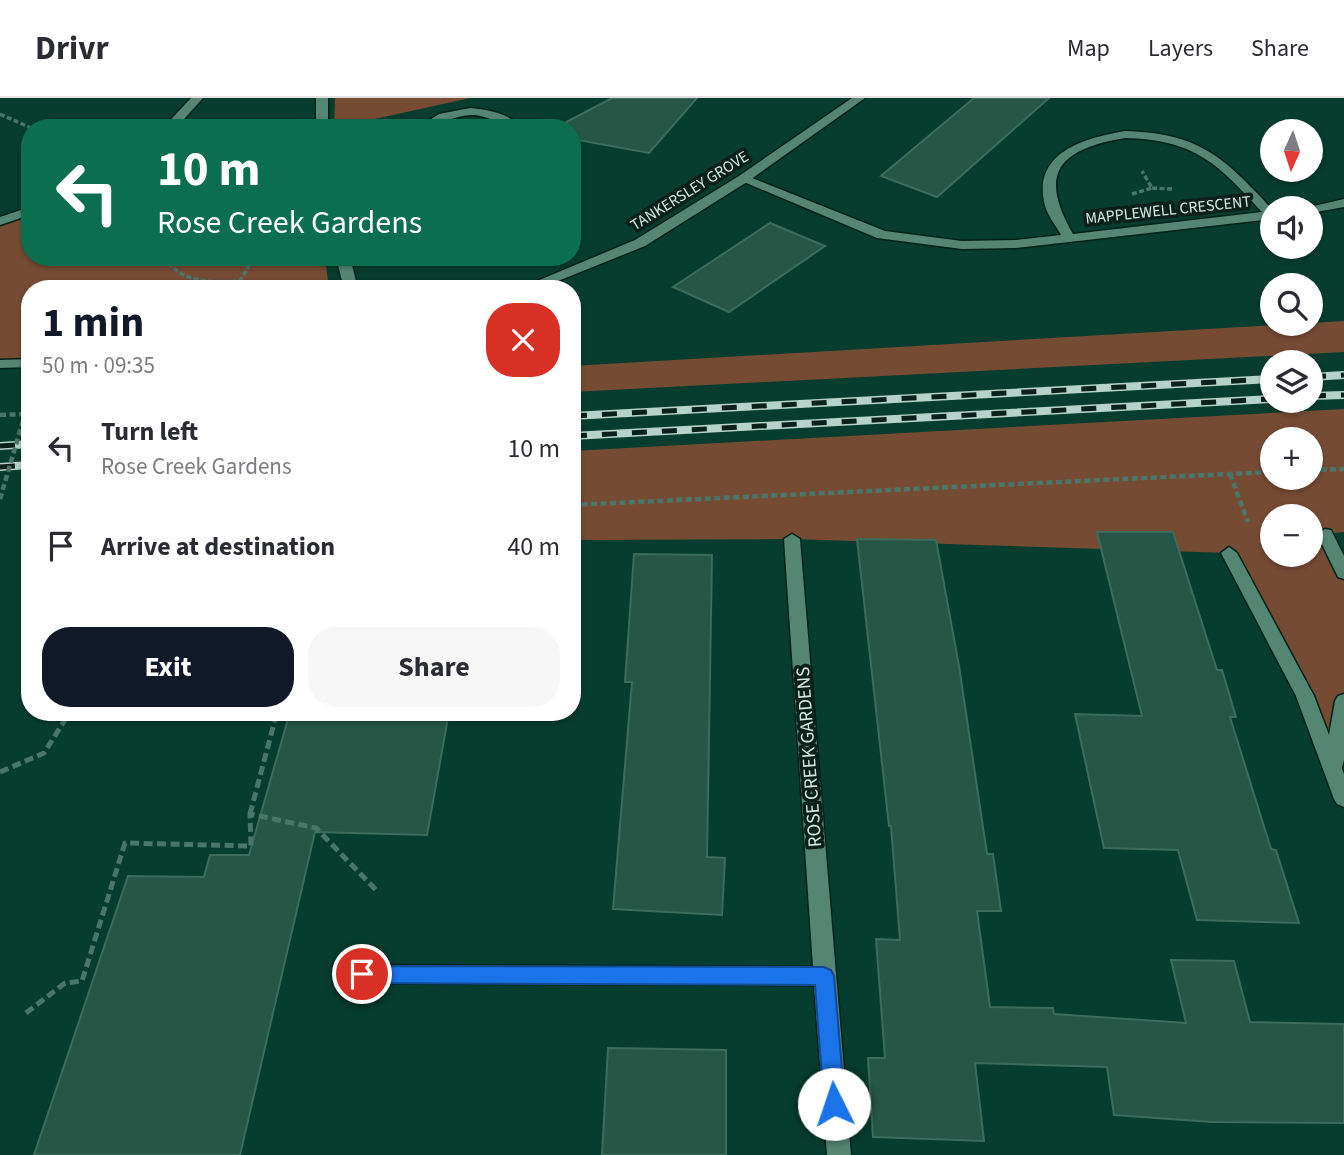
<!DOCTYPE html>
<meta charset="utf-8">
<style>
:root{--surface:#fff;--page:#f7f7f7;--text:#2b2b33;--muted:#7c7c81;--line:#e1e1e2;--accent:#111827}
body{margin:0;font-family:"Source Sans 3",sans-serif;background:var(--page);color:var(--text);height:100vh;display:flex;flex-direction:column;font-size:26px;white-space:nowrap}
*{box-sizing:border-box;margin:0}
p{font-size:23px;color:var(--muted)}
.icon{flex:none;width:38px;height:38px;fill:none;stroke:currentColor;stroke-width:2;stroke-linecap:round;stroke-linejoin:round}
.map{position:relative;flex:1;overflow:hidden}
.panel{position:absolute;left:21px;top:182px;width:560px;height:441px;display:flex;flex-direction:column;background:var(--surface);border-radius:28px;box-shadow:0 2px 5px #0004}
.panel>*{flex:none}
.top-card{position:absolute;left:21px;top:21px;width:560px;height:147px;border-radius:28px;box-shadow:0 2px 5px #0004;background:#0b6e4f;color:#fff;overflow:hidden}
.needle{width:46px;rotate:183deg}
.tools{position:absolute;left:1260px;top:21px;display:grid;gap:14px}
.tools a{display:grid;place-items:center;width:63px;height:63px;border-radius:50%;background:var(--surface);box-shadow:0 2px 5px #0004;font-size:35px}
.pin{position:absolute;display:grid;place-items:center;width:60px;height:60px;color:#fff;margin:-30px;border:4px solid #fff;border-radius:50%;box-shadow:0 2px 7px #0007}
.me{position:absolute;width:77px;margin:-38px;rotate:356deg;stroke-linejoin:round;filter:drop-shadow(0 0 5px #0008)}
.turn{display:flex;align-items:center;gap:24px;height:147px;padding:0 21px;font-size:32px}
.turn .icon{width:91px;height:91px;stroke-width:2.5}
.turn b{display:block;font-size:49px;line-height:60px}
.round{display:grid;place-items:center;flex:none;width:74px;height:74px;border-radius:28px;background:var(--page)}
.overview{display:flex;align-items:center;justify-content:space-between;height:119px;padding:0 21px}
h1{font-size:42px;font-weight:700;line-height:52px;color:var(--accent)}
.cta{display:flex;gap:14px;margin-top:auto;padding:14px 21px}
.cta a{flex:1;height:80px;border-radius:28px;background:var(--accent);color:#fff;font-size:28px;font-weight:700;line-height:80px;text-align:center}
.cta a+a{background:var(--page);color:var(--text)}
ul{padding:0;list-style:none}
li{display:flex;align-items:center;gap:21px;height:98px;padding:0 21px}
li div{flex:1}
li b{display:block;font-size:26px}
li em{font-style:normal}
header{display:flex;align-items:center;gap:42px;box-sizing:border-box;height:98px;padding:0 35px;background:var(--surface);border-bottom:2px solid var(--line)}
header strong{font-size:33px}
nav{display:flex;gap:38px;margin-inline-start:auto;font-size:24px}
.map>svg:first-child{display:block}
.green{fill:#754b34;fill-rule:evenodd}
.building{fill:#255646;stroke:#3c6c5b;stroke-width:2}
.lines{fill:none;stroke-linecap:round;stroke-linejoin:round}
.lane-casing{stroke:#002217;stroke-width:3}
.street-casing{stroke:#002217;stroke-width:3}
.secondary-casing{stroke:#002217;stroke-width:3}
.path-far2{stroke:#4a7669;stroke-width:3.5;stroke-dasharray:5 2.5;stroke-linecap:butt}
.path-far1{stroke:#4a7669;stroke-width:4.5;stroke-dasharray:6 3.5;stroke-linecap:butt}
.path{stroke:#4a7669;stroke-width:5;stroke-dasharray:9 4.5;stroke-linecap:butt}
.lane{fill:#558674;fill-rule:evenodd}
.street{fill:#558674;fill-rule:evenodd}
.secondary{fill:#558674;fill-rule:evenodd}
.rail-casing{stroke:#b6d3c9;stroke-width:8}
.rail{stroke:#0b2019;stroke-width:5;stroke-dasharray:15;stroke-linecap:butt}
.path-bridge{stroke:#4a7669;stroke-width:4.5;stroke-dasharray:6 3.5;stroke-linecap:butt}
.route{fill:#1a73e8;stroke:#114b97;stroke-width:2}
.labels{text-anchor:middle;stroke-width:7;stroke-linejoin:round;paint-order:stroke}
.far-street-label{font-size:16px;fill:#d2ebe1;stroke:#0b2019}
.street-label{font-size:19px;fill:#d2ebe1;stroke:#0b2019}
</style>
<header>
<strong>Drivr</strong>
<nav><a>Map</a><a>Layers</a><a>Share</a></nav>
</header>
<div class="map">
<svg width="1344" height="1057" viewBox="0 0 1344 1057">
<rect width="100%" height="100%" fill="#073d2e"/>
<!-- green -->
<g class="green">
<path d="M335 0H470L334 30Z"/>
<path d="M30 111V159H325L329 191H30V265L0 266V123Z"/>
<path d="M1344 223V254L572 294V268Z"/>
<path d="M1344 311V434L1326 436 1344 475V603L1333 671 1229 455 792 441 572 442V353ZM1272 341H1311V380H1272ZM1272 418H1311V457H1272Z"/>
</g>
<!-- building -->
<g class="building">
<path d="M612 0H697L649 55 572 41V30H555Z"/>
<path d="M974 0H1049L937 99 881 78Z"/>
<path d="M770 125 825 148 729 214 673 189Z"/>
<path d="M1097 434H1173L1217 572H1222L1236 619H1230L1271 751 1276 752 1299 825 1197 822 1178 752 1104 750 1075 616 1142 618Z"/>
<path d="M857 441 936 442 959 568 987 756H993L1001 813H977L990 909 1053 910 1054 916 1186 925 1171 862 1234 863 1250 924 1344 926V1025L1212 1024 1114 1017 1107 969 975 965 984 1043 873 1039 868 960H885L876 841 900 842 891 728H889Z"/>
<path d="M634 456 712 457 707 759 725 760 722 817 613 811 632 584H625Z"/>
<path d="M290 614H449L427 737 315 734 240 1057H34L128 778 204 779 210 757H249Z"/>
<path d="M608 950 726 952V1057H602Z"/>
</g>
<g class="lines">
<defs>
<g id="lane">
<path d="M1325 431 1331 432 1344 458V481L1338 479 1317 436Z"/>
<path d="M1229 449 1237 455 1314 598 1311 603H1299L1296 598 1221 455Z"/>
<path d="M1344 596V662L1340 676 1333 678 1326 676 1323 671 1335 603 1338 598Z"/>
</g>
<g id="street">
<path d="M191 0H203L176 30H163Z"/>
<rect x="316" y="0" width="12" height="30"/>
<path d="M470 10C490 12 508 15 522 30 504 30 491 18 473 17 452 17 437 30 417 30L439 16Z"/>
<path d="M1125 33C1199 35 1224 59 1272 111V121L1015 150 962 151 877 140 737 81 747 78 885 133 962 143 1015 142 1061 137C1056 128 1048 118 1045 108 1031 54 1085 40 1125 33ZM1125 40C1195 42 1217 65 1262 114L1073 136C1037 74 1060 51 1125 40Z"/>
<path d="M1344 101V109L1311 115V110H1305Z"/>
<path d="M30 109V117L0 127V119Z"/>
<path d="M336 159H350L358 191H344Z"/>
<path d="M792 436 800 441 851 1057H827L814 887 362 885 354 883 351 876 354 869 362 867 813 869 784 441Z"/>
<path d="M1305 591 1311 593 1314 598 1344 676V709L1337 706 1334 701 1296 598 1299 593Z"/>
</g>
<g id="secondary">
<path d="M852 0H865L747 84 645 148 538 191H518L635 142 739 78Z"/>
<path d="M30 261V269L0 270V262Z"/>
</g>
</defs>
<!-- lane casing -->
<use href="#lane" class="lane-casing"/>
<!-- street casing -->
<use href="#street" class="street-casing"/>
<!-- secondary casing -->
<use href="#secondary" class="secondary-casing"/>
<!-- path-far2 -->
<g class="path-far2">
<path d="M0 16 31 30"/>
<path d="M1152 90 1172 91"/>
<path d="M1132 96 1152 90 1142 73"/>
<path d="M164 159C181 186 211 184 240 183"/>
<path d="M239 191 240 183 254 159"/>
</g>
<!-- path-far1 -->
<g class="path-far1">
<path d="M0 317 25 316"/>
<path d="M1311 372 1344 371"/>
<path d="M1230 376 1248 424"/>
<path d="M572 407 1272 374"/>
</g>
<!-- path -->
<g class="path">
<path d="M0 674 44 655 70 614"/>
<path d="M250 716 277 614"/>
<path d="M26 915 65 885 82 883 125 745 251 748 250 716 316 730 377 793"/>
</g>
<!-- lane -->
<use href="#lane" class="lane"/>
<!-- street -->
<use href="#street" class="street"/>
<!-- secondary -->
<use href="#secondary" class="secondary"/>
<defs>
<g id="rail">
<path d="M1311 279 1344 277"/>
<path d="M1311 298 1344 297"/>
<path d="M572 318 1272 281"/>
<path d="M572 338 1272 301"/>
<path d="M0 348 30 346"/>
<path d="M0 369 30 367"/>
</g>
</defs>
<!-- rail casing -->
<use href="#rail" class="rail-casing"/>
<!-- rail -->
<use href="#rail" class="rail"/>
<!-- path-bridge -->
<path class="path-bridge" d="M0 401 25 316"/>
</g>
<!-- route -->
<path class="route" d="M362 868 824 869 831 872 834 878 845 1006 842 1013 834 1016 827 1013 824 1006 815 887 362 885 355 882 352 876 355 870Z"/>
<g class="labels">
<!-- far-street labels -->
<g class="far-street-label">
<text transform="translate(689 92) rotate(-32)" y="6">TANKERSLEY GROVE</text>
<text transform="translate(1168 111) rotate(-6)" y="6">MAPPLEWELL CRESCENT</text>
</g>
<!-- street labels -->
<g class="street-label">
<text transform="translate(808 659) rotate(-94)" y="7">ROSE CREEK GARDENS</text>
</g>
</g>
</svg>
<div class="tools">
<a><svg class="needle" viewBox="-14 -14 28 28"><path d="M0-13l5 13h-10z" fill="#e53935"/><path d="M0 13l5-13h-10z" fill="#7c7c81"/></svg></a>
<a><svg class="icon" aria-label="sound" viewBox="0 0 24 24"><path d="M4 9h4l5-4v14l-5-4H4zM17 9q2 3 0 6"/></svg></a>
<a><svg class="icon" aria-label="search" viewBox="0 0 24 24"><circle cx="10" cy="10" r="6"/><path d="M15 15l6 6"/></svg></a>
<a><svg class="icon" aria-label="layers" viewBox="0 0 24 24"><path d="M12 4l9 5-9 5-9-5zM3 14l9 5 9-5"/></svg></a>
<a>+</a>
<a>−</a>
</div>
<div class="pin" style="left:362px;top:876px;background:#d93025"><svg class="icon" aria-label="arrive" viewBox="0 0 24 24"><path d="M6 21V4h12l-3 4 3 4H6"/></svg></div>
<svg class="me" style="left:834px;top:1006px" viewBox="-20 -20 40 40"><circle r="19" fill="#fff"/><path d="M0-13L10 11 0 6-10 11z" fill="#1a73e8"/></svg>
<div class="top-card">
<div class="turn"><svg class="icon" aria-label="left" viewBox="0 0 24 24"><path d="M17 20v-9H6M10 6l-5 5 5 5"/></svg><div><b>10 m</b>Rose Creek Gardens</div></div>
</div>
<section class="panel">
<div class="overview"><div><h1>1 min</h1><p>50 m · 09:35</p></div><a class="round" style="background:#d93025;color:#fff"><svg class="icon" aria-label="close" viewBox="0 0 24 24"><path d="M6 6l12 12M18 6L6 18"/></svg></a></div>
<ul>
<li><svg class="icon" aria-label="left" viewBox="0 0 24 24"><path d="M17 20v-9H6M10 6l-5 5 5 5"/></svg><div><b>Turn left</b><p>Rose Creek Gardens</p></div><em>10 m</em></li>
<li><svg class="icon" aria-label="arrive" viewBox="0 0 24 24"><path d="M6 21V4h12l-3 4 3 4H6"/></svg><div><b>Arrive at destination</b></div><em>40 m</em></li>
</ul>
<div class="cta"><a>Exit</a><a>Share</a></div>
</section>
</div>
